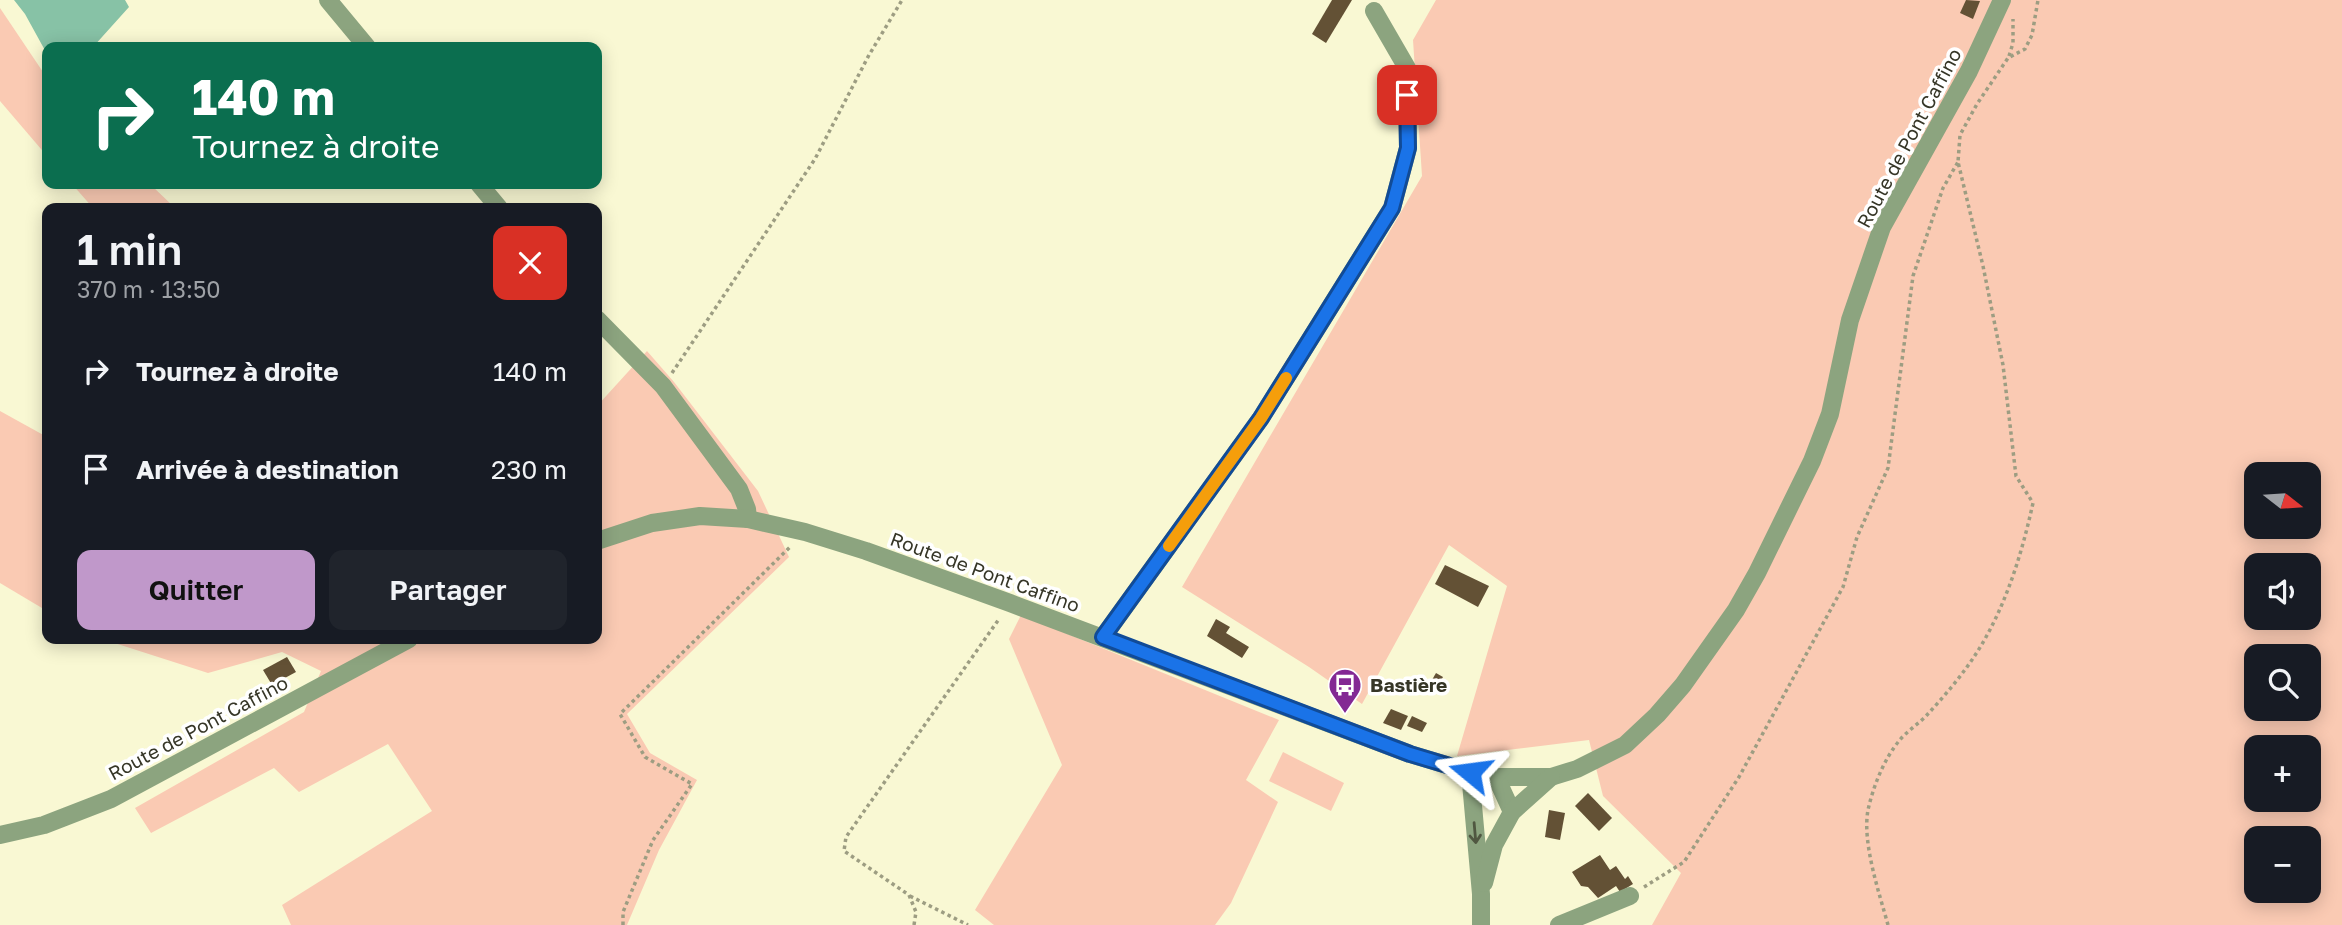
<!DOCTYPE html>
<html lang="fr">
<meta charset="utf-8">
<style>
:root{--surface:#171b24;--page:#20242c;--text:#f1f3f6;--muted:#9ea1a6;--accent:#c098ca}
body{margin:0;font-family:"Golos Text",sans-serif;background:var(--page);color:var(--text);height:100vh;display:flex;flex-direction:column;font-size:26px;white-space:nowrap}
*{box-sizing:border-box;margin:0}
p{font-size:23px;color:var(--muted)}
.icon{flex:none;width:38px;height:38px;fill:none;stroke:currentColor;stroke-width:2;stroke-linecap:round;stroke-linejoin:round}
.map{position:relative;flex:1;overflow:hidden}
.drawer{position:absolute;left:42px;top:203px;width:560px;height:441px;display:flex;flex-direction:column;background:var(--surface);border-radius:14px;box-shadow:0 4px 18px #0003}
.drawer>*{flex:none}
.top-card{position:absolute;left:42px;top:42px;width:560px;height:147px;border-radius:14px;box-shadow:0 4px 18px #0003;background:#0b6e4f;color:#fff;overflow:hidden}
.needle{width:46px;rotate:107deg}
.tools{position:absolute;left:2244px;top:462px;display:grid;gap:14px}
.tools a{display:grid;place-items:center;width:77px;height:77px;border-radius:14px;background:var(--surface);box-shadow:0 4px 18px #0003;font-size:35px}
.pin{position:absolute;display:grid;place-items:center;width:60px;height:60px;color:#fff;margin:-30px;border-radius:14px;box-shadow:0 4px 10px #0006}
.me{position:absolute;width:77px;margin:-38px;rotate:286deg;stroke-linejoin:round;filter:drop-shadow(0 0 5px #0008)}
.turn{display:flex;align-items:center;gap:24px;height:147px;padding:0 35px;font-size:32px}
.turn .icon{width:91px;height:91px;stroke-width:2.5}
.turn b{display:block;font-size:49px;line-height:60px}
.round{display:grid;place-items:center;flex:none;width:74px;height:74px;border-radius:14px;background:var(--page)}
.overview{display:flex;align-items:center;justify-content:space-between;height:119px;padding:0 35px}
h1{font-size:42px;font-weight:600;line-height:52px}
.cta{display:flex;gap:14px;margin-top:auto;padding:14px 35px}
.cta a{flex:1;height:80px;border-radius:14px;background:var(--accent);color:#111;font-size:28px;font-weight:600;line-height:80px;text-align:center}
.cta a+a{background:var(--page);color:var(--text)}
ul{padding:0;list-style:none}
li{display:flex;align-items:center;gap:21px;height:98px;padding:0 35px}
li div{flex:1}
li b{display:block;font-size:26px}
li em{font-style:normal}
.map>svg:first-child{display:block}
.green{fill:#facab3;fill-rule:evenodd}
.water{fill:#87c2a6}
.building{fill:#635135}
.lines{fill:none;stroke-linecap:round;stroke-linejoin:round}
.path{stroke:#9d9d82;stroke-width:3.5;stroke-dasharray:3.5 3.5;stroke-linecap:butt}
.minor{stroke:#8ca47f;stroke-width:18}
.oneway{stroke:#505741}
.route-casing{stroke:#114b97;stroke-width:18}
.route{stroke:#1a73e8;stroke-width:12}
.slow{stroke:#f59e0b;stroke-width:12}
.labels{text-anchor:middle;stroke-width:7;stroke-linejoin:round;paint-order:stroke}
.street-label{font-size:19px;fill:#363627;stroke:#fff}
.poi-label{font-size:19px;font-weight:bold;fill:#363627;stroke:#fff;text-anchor:start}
</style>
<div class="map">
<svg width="2342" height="925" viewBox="0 0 2342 925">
<rect width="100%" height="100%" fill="#f9f8d3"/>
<!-- green -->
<g class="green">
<path d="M1436 0H2342V925H1652L1681 873 1603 796 1589 740 1457 756 1507 586 1449 545 1362 704 1309 667 1182 587 1422 176 1413 40ZM2256 474H2308V527H2256ZM2256 565H2308V618H2256ZM2256 656H2308V709H2256ZM2256 747H2308V800H2256ZM2256 838H2308V891H2256Z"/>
<path d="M0 8 47 78V156L0 101Z"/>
<path d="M72 184H150L175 208H93Z"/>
<path d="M647 351 674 382 758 491 789 557 627 714 650 753 697 780 659 850 627 925H291L282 905 432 811 388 744 299 792 274 768 151 833 135 808 304 712 321 671 282 652 208 673 102 639H597V406Z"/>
<path d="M0 411 47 437V611L0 583Z"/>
<path d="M1021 615 1279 720 1246 780 1278 802 1231 903 1215 925H994L975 910 1062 765 1009 639Z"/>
<path d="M1283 752 1344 783 1331 811 1269 781Z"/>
</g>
<!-- water -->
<path class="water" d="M14 0H125L129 7 93 47H47V54L25 14Z"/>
<!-- building -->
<g class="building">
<path d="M1332 0H1352L1326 43 1312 34Z"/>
<path d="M1966 0 1980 1 1973 19 1960 13Z"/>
<path d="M1445 565 1489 586 1478 607 1435 584Z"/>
<path d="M1216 619 1230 627 1226 633 1249 647 1242 658 1207 636Z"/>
<path d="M287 657 296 672 272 685 263 670Z"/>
<path d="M1436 673 1443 677 1433 695 1425 692Z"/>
<path d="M1391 709 1408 716 1401 730 1383 723Z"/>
<path d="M1412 716 1427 723 1422 732 1407 726Z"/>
<path d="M1588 793 1612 818 1599 831 1575 806Z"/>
<path d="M1549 810 1565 813 1560 840 1545 837Z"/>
<path d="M1600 855 1610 870 1616 866 1625 879 1628 876 1633 884 1620 892 1616 886 1598 898 1588 887 1581 886 1572 872Z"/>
</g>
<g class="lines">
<!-- path -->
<g class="path">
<path d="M2009 56 2013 43V19"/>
<path d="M672 373 815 159 869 55 902 0"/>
<path d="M1644 887 1684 862 1739 777 1843 587 1857 537 1888 468 1913 276 1943 188 1958 162"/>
<path d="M910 896 968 925"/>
<path d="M623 925V912L653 840 692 784 645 757 620 714 791 546"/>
<path d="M914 925 916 912 909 895 844 851 846 837 999 619"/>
<path d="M1888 925C1879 892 1862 843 1868 810 1873 787 1884 759 1899 741 1906 732 1917 725 1926 716 1939 702 1953 686 1964 671 2001 622 2020 562 2033 503L2016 476 2003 365 1983 266 1958 162 1960 135 1977 104 2008 58 2025 49 2032 35 2038 0"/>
</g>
<!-- minor -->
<g class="minor">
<path d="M328 0 367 47"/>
<path d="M479 184 499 208"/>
<path d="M597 319 663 386 739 489 747 509 748 519"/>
<path d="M597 541 652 523 700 516 748 519 805 532 866 551 1010 603 1410 754 1470 772 1496 777H1551L1577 769 1625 745 1657 715 1683 685 1736 610 1757 573 1812 461 1830 414 1850 320 1882 227 1969 71 2002 0"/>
<path d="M1103 637 1261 418 1392 208 1408 148 1407 68 1374 11"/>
<path d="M1470 772 1481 894V925"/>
<path d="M1496 777 1512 812"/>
<path d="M0 835 44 825 111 799 409 639"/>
<path d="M1484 883 1494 845 1512 812 1551 777"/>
<path d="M1559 925 1630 896"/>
</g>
</g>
<!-- one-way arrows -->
<defs><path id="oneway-shaft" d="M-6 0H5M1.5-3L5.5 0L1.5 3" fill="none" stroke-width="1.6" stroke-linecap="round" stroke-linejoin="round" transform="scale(1.75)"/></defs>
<use class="oneway" href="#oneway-shaft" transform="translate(1475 833) rotate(85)"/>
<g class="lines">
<defs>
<path id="route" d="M1407 95 1408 148 1392 208 1261 418 1103 637 1410 754 1470 772"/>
</defs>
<!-- route casing -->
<use href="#route" class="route-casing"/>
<!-- route -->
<use href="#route" class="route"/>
<!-- slow -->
<path class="slow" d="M1169 546 1261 418 1286 378"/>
</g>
<!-- icons -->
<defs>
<symbol id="bus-pin" viewBox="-11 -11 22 30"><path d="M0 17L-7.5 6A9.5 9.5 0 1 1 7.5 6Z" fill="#832894" stroke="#fff"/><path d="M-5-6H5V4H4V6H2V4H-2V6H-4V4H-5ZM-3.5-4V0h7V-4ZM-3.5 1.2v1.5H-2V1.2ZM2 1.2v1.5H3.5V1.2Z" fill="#fff"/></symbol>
</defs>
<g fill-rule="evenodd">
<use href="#bus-pin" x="1326" y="666" width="38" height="52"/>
</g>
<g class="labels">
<!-- street labels -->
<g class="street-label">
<text transform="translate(1909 138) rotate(-62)" y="7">Route de Pont Caffino</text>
<text transform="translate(985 572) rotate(20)" y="7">Route de Pont Caffino</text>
<text transform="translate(198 728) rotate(-28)" y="7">Route de Pont Caffino</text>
</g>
<!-- poi labels -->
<g class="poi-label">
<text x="1370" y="692">Bastière</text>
</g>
</g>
</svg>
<div class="tools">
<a><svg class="needle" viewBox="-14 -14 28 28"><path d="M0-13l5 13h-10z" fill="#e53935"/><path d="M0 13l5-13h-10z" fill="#9ea1a6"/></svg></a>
<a><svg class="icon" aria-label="sound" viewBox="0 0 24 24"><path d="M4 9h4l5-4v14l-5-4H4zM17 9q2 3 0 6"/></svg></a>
<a><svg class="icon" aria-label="search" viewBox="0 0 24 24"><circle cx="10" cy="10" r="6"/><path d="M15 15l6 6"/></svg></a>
<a>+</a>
<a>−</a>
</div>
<div class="pin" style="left:1407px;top:95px;background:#d93025"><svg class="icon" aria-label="arrive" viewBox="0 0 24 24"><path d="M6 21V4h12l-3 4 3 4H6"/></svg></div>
<svg class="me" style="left:1470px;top:772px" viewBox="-20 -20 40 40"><path d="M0-17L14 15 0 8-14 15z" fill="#1a73e8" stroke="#fff" stroke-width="4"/></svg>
<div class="top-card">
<div class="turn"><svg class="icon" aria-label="right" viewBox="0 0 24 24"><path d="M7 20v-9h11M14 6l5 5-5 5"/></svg><div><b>140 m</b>Tournez à droite</div></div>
</div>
<section class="drawer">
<div class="overview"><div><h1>1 min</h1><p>370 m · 13:50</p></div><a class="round" style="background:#d93025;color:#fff"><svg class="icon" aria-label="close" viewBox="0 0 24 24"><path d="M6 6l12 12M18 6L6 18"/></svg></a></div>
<ul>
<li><svg class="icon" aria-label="right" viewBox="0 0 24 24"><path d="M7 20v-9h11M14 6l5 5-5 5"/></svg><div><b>Tournez à droite</b></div><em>140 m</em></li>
<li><svg class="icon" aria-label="arrive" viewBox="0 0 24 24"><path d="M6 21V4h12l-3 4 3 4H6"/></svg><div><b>Arrivée à destination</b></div><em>230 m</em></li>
</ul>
<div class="cta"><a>Quitter</a><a>Partager</a></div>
</section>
</div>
